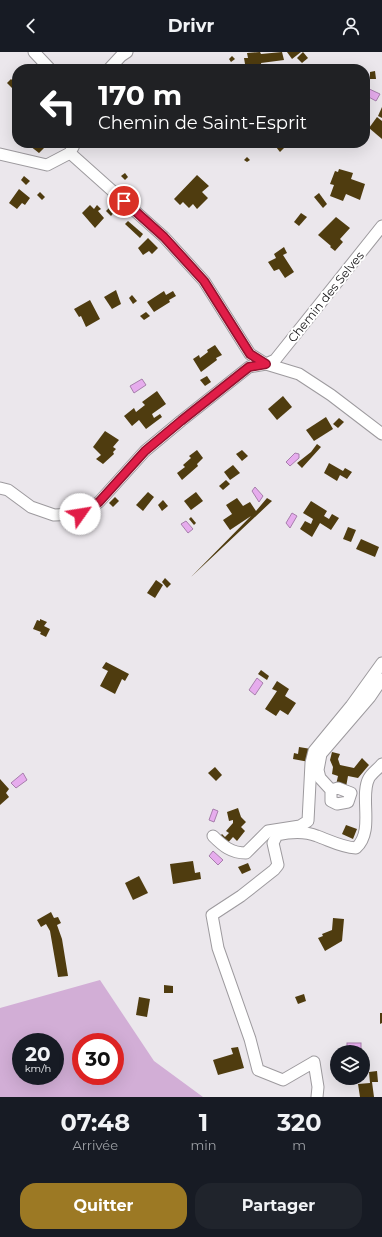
<!DOCTYPE html>
<html lang="fr">
<meta charset="utf-8">
<style>
:root{--surface:#171b24;--page:#20242c;--text:#f1f3f6;--muted:#9ea1a6;--accent:#9c7924}
body{margin:0;font-family:Montserrat,sans-serif;background:var(--page);color:var(--text);height:100vh;display:flex;flex-direction:column;font-size:15px;white-space:nowrap}
*{box-sizing:border-box;margin:0}
p{font-size:13px;color:var(--muted)}
.icon{flex:none;width:22px;height:22px;fill:none;stroke:currentColor;stroke-width:2;stroke-linecap:round;stroke-linejoin:round}
.map{position:relative;height:1045px;overflow:hidden}
.sheet{display:flex;flex-direction:column;background:var(--surface);flex:1}
.sheet>*{flex:none}
.banner{position:absolute;left:12px;top:12px;width:358px;height:84px;border-radius:16px;box-shadow:0 4px 16px #0002;background:#202124;color:#fff;overflow:hidden}
.buttons{position:absolute;left:330px;top:993px;display:grid;gap:8px}
.buttons a{display:grid;place-items:center;width:40px;height:40px;border-radius:50%;background:var(--surface);box-shadow:0 4px 16px #0002;font-size:20px}
.speed{position:absolute;left:12px;top:981px;display:flex;gap:8px;font-size:20px;font-weight:700;text-align:center}
.speed>*{display:grid;place-content:center;width:52px;height:52px;border-radius:50%;background:var(--surface);box-shadow:0 4px 16px #0002;line-height:1}
.speed small{font-size:10px;font-weight:400}
.speed .limit{border:6px solid #d22;background:#fff;color:#111}
.pin{position:absolute;display:grid;place-items:center;width:34px;height:34px;color:#fff;margin:-17px;border:2px solid #fff;border-radius:50%;box-shadow:0 1px 4px #0007}
.me{position:absolute;width:44px;margin:-22px;rotate:58deg;stroke-linejoin:round;filter:drop-shadow(0 0 3px #0008)}
.turn{display:flex;align-items:center;gap:14px;height:84px;padding:0 20px;font-size:18px}
.turn .icon{width:52px;height:52px;stroke-width:2.5}
.turn b{display:block;font-size:28px;line-height:34px}
.eta{display:flex;justify-content:space-evenly;align-items:center;height:68px;text-align:center}
.eta b{font-size:24px;font-weight:700;line-height:28px}
.action{display:flex;gap:8px;margin-top:auto;padding:8px 20px}
.action a{flex:1;height:46px;border-radius:16px;background:var(--accent);color:#fff;font-size:16px;font-weight:700;line-height:46px;text-align:center}
.action a+a{background:var(--page);color:var(--text)}
header{display:flex;justify-content:space-between;align-items:center;height:52px;padding:0 20px;background:var(--surface);font-size:18px;font-weight:700}
.map>svg:first-child{display:block}
.green{fill:#d2aed6;fill-rule:evenodd}
.water{fill:#e6aced;stroke:#a77eac}
.building{fill:#4f3c0f}
.lines{fill:none;stroke-linecap:round;stroke-linejoin:round}
.minor-casing{stroke:#9d9a9e;stroke-width:13}
.minor{stroke:#fff;stroke-width:11}
.route-casing{stroke:#92132f;stroke-width:10}
.route{stroke:#e11d48;stroke-width:7}
.labels{text-anchor:middle;stroke-width:4;stroke-linejoin:round;paint-order:stroke}
.street-label{font-size:12px;fill:#141315;stroke:#fff}
</style>
<header><svg class="icon" aria-label="back" viewBox="0 0 24 24"><path d="M15 5l-7 7 7 7"/></svg>Drivr<svg class="icon" aria-label="person" viewBox="0 0 24 24"><circle cx="12" cy="8" r="4"/><path d="M4 21q1-7 8-7t8 7"/></svg></header>
<div class="map">
<svg width="382" height="1045" viewBox="0 0 382 1045">
<rect width="100%" height="100%" fill="#ebe7ec"/>
<!-- green -->
<path class="green" d="M100 928 154 1009 203 1045H0V956ZM21 990H55V1024H21ZM81 990H115V1024H81Z"/>
<!-- water -->
<g class="water">
<path d="M365 35 380 42 376 49 365 43Z"/>
<path d="M142 327 146 333 134 341 130 334Z"/>
<path d="M295 401 299 402V406L290 414 286 410Z"/>
<path d="M255 435 263 444 259 450 252 439Z"/>
<path d="M292 461 297 464 290 476 286 471Z"/>
<path d="M186 469 193 477 188 481 181 472Z"/>
<path d="M257 626 263 631 255 643 249 638Z"/>
<path d="M23 721 27 728 16 736 11 731Z"/>
<path d="M213 757 218 759 214 770 209 768Z"/>
<path d="M213 799 223 808 218 813 209 804Z"/>
<rect x="347" y="991" width="14" height="8"/>
</g>
<!-- building -->
<g class="building">
<path d="M260 0 261 2 282 0 284 8 261 11 262 17H241V12H245L244 6H248L247 1Z"/>
<path d="M287 0H301L292 7Z"/>
<path d="M303 0 308 6 302 11 297 6Z"/>
<path d="M232 4 235 7 231 10 229 7Z"/>
<path d="M375 19 376 27H370V20Z"/>
<path d="M11 27 16 32 12 36 7 31Z"/>
<path d="M382 55V66L378 64Z"/>
<path d="M377 65 382 69V87L369 76Z"/>
<path d="M24 91H39L44 96 39 101 30 94 27 96Z"/>
<path d="M280 91 288 92 280 100 276 95Z"/>
<path d="M247 105 250 108 247 110 244 108Z"/>
<path d="M339 117 353 121 351 127 365 132 360 148 346 142 343 149 330 144 334 133 330 132 335 119 338 120Z"/>
<path d="M125 121 128 125 125 128 121 124Z"/>
<path d="M197 123 209 134 202 140 208 146 197 157 193 152 189 156 183 150 180 153 174 147Z"/>
<path d="M24 124 30 129 26 133 21 128Z"/>
<path d="M19 137 30 146 25 153 22 151 17 157 9 151Z"/>
<path d="M40 140 45 145 42 148 37 143Z"/>
<path d="M319 141 327 152 323 156 314 145Z"/>
<path d="M90 153 94 157 97 153 101 157 98 159 104 166 95 176 82 161Z"/>
<path d="M110 155 115 159 111 164 106 159Z"/>
<path d="M301 161 307 165 299 174 294 170Z"/>
<path d="M336 165 350 176 340 187 343 190 335 199 330 195 331 194 318 183Z"/>
<path d="M128 169 143 182 140 186 125 172Z"/>
<path d="M148 186 158 196 152 202 149 199 143 203 138 196Z"/>
<path d="M284 195 287 201 283 203 294 220 285 226 279 217 274 219 268 210 276 206 274 202Z"/>
<path d="M116 238 121 252 112 257 104 245Z"/>
<path d="M164 239 166 243 173 239 176 244 169 248 170 250 154 260 147 250Z"/>
<path d="M132 243 137 249 133 252 129 246Z"/>
<path d="M90 248 100 267 86 275 81 264 79 265 74 257Z"/>
<path d="M146 260 150 264 144 268 140 264Z"/>
<path d="M215 293 222 303 216 306 217 308 201 320 193 307 199 303 200 306 208 300 207 298Z"/>
<path d="M207 324 211 330 205 334 200 328Z"/>
<path d="M157 339 166 352 152 362 154 366 160 362 162 365 146 377 139 368 132 374 124 364 134 356 136 360 145 353 142 350Z"/>
<path d="M283 344 292 355 277 368 268 357Z"/>
<path d="M326 365 333 377 314 389 306 378Z"/>
<path d="M339 366 344 370 338 376 333 372Z"/>
<path d="M105 379 119 388 113 395 116 397 113 400 114 402 103 412 96 407 101 403 93 395Z"/>
<path d="M317 392 321 395 302 416 297 411 311 400Z"/>
<path d="M197 398 203 406 197 412 198 414 182 428 177 421 185 415 183 413 191 406 189 404Z"/>
<path d="M242 398 248 404 242 409 236 402Z"/>
<path d="M329 411 343 419 345 416 352 420 347 427 340 423 337 429 324 421Z"/>
<path d="M233 413 240 421 230 428 224 420Z"/>
<path d="M226 428 230 432 223 438 219 434Z"/>
<path d="M148 440 154 445 143 459 136 453Z"/>
<path d="M196 440 203 449 191 458 184 449Z"/>
<path d="M115 445 119 449 113 455 109 451Z"/>
<path d="M237 446 243 454 250 450 256 459 267 446 272 449 191 525 251 464 230 478 223 468 232 462 226 453Z"/>
<path d="M163 448 168 454 162 459 158 453Z"/>
<path d="M311 449 327 459 324 464 329 467 332 462 339 466 331 478 320 471 312 485 300 477 305 469 311 472 313 467 303 461Z"/>
<path d="M191 465 196 471 194 473 189 467Z"/>
<path d="M348 475 356 478 351 490 343 487Z"/>
<path d="M361 487 379 495 375 505 356 497Z"/>
<path d="M165 526 171 532 167 536 162 530Z"/>
<path d="M156 528 163 533 155 546 147 541Z"/>
<path d="M40 567 47 570 44 574 50 577 46 585 40 582 41 580 33 577 37 568 40 569Z"/>
<path d="M106 610 129 622 125 629 122 627 115 642 100 634 108 619 102 616Z"/>
<path d="M261 618 269 624 267 628 258 622Z"/>
<path d="M277 629 289 637 285 644 296 651 288 663 280 658 276 664 265 657 277 639 272 637Z"/>
<path d="M299 695 311 697 309 710 293 707 294 701 298 702Z"/>
<path d="M332 700 340 702 338 707 340 713 354 716 362 706 369 713 358 726 348 724 346 735 336 733 338 724 332 722 333 715 330 708Z"/>
<path d="M215 715 222 723 216 729 208 721Z"/>
<path d="M0 727 9 737 6 741 9 745 0 753Z"/>
<path d="M238 756 241 765 246 770 241 775 245 779 237 789 233 785 226 793 218 786 222 782 225 785 229 781 226 779 233 771V768L229 769 227 760Z"/>
<path d="M346 773 357 777 353 787 342 782Z"/>
<path d="M193 809 195 821 200 820 201 827 173 832 170 812Z"/>
<path d="M248 811 251 818 242 822 238 815Z"/>
<path d="M139 824 148 841 133 848 125 831Z"/>
<path d="M51 860 54 866 58 865 61 871 57 873 62 887 68 924 58 925 50 879 46 872 41 875 37 868Z"/>
<path d="M333 866 344 867 342 889 325 899 318 886 323 884 322 882 332 878Z"/>
<path d="M164 933 173 934V941H164Z"/>
<path d="M304 942 306 949 298 952 295 945Z"/>
<path d="M139 945 150 947 147 965 136 963Z"/>
<path d="M380 961H382V971L380 972Z"/>
<path d="M238 995 244 1016 218 1023 213 1008 233 1002 231 996Z"/>
<path d="M377 1019 378 1030H372L374 1045H360L358 1032 370 1031 369 1020Z"/>
</g>
<g class="lines">
<defs>
<g id="minor">
<path d="M34 0 50 17"/>
<path d="M109 17 121 4 127 0"/>
<path d="M75 91 70 101 164 185 204 229 250 302 266 312 299 322 331 343 382 382"/>
<path d="M0 102 47 113 70 101"/>
<path d="M0 436 8 438 31 455 54 463 80 462 99 450 145 399 181 369 249 315 266 312 275 308 382 174"/>
<path d="M331 738 338 736 351 741 348 750 337 752 331 749V738L320 726 318 718 321 702 370 645 382 627"/>
<path d="M213 784C223 794 231 801 246 801L268 779 300 774 308 769 311 711 314 699 351 654 382 611"/>
<path d="M317 1045 318 1035 314 1010 283 1028 258 1018 250 987 218 896 212 863 241 844 274 818 278 813 273 791 277 783C290 780 305 779 317 784 331 789 341 795 356 796 375 779 359 744 369 726 372 721 378 717 382 712"/>
</g>
</defs>
<!-- minor casing -->
<use href="#minor" class="minor-casing"/>
<!-- minor -->
<use href="#minor" class="minor"/>
</g>
<g class="lines">
<defs>
<path id="route" d="M80 462 99 450 145 399 181 369 249 315 266 312 250 302 204 229 164 185 124 149"/>
</defs>
<!-- route casing -->
<use href="#route" class="route-casing"/>
<!-- route -->
<use href="#route" class="route"/>
</g>
<g class="labels">
<!-- street labels -->
<g class="street-label">
<text transform="translate(326 245) rotate(-51)" y="4">Chemin des Selves</text>
</g>
</g>
</svg>
<div class="buttons">
<a><svg class="icon" aria-label="layers" viewBox="0 0 24 24"><path d="M12 4l9 5-9 5-9-5zM3 14l9 5 9-5"/></svg></a>
</div>
<div class="speed"><div>20<small>km/h</small></div><div class="limit">30</div></div>
<div class="pin" style="left:124px;top:149px;background:#d93025"><svg class="icon" aria-label="arrive" viewBox="0 0 24 24"><path d="M6 21V4h12l-3 4 3 4H6"/></svg></div>
<svg class="me" style="left:80px;top:462px" viewBox="-20 -20 40 40"><circle r="19" fill="#fff"/><path d="M0-13L10 11 0 6-10 11z" fill="#e11d48"/></svg>
<div class="banner">
<div class="turn"><svg class="icon" aria-label="left" viewBox="0 0 24 24"><path d="M17 20v-9H6M10 6l-5 5 5 5"/></svg><div><b>170 m</b>Chemin de Saint-Esprit</div></div>
</div>
</div>
<section class="sheet">
<div class="eta">
<div><b>07:48</b><p>Arrivée</p></div>
<div><b>1</b><p>min</p></div>
<div><b>320</b><p>m</p></div>
</div>
<div class="action"><a>Quitter</a><a>Partager</a></div>
</section>
